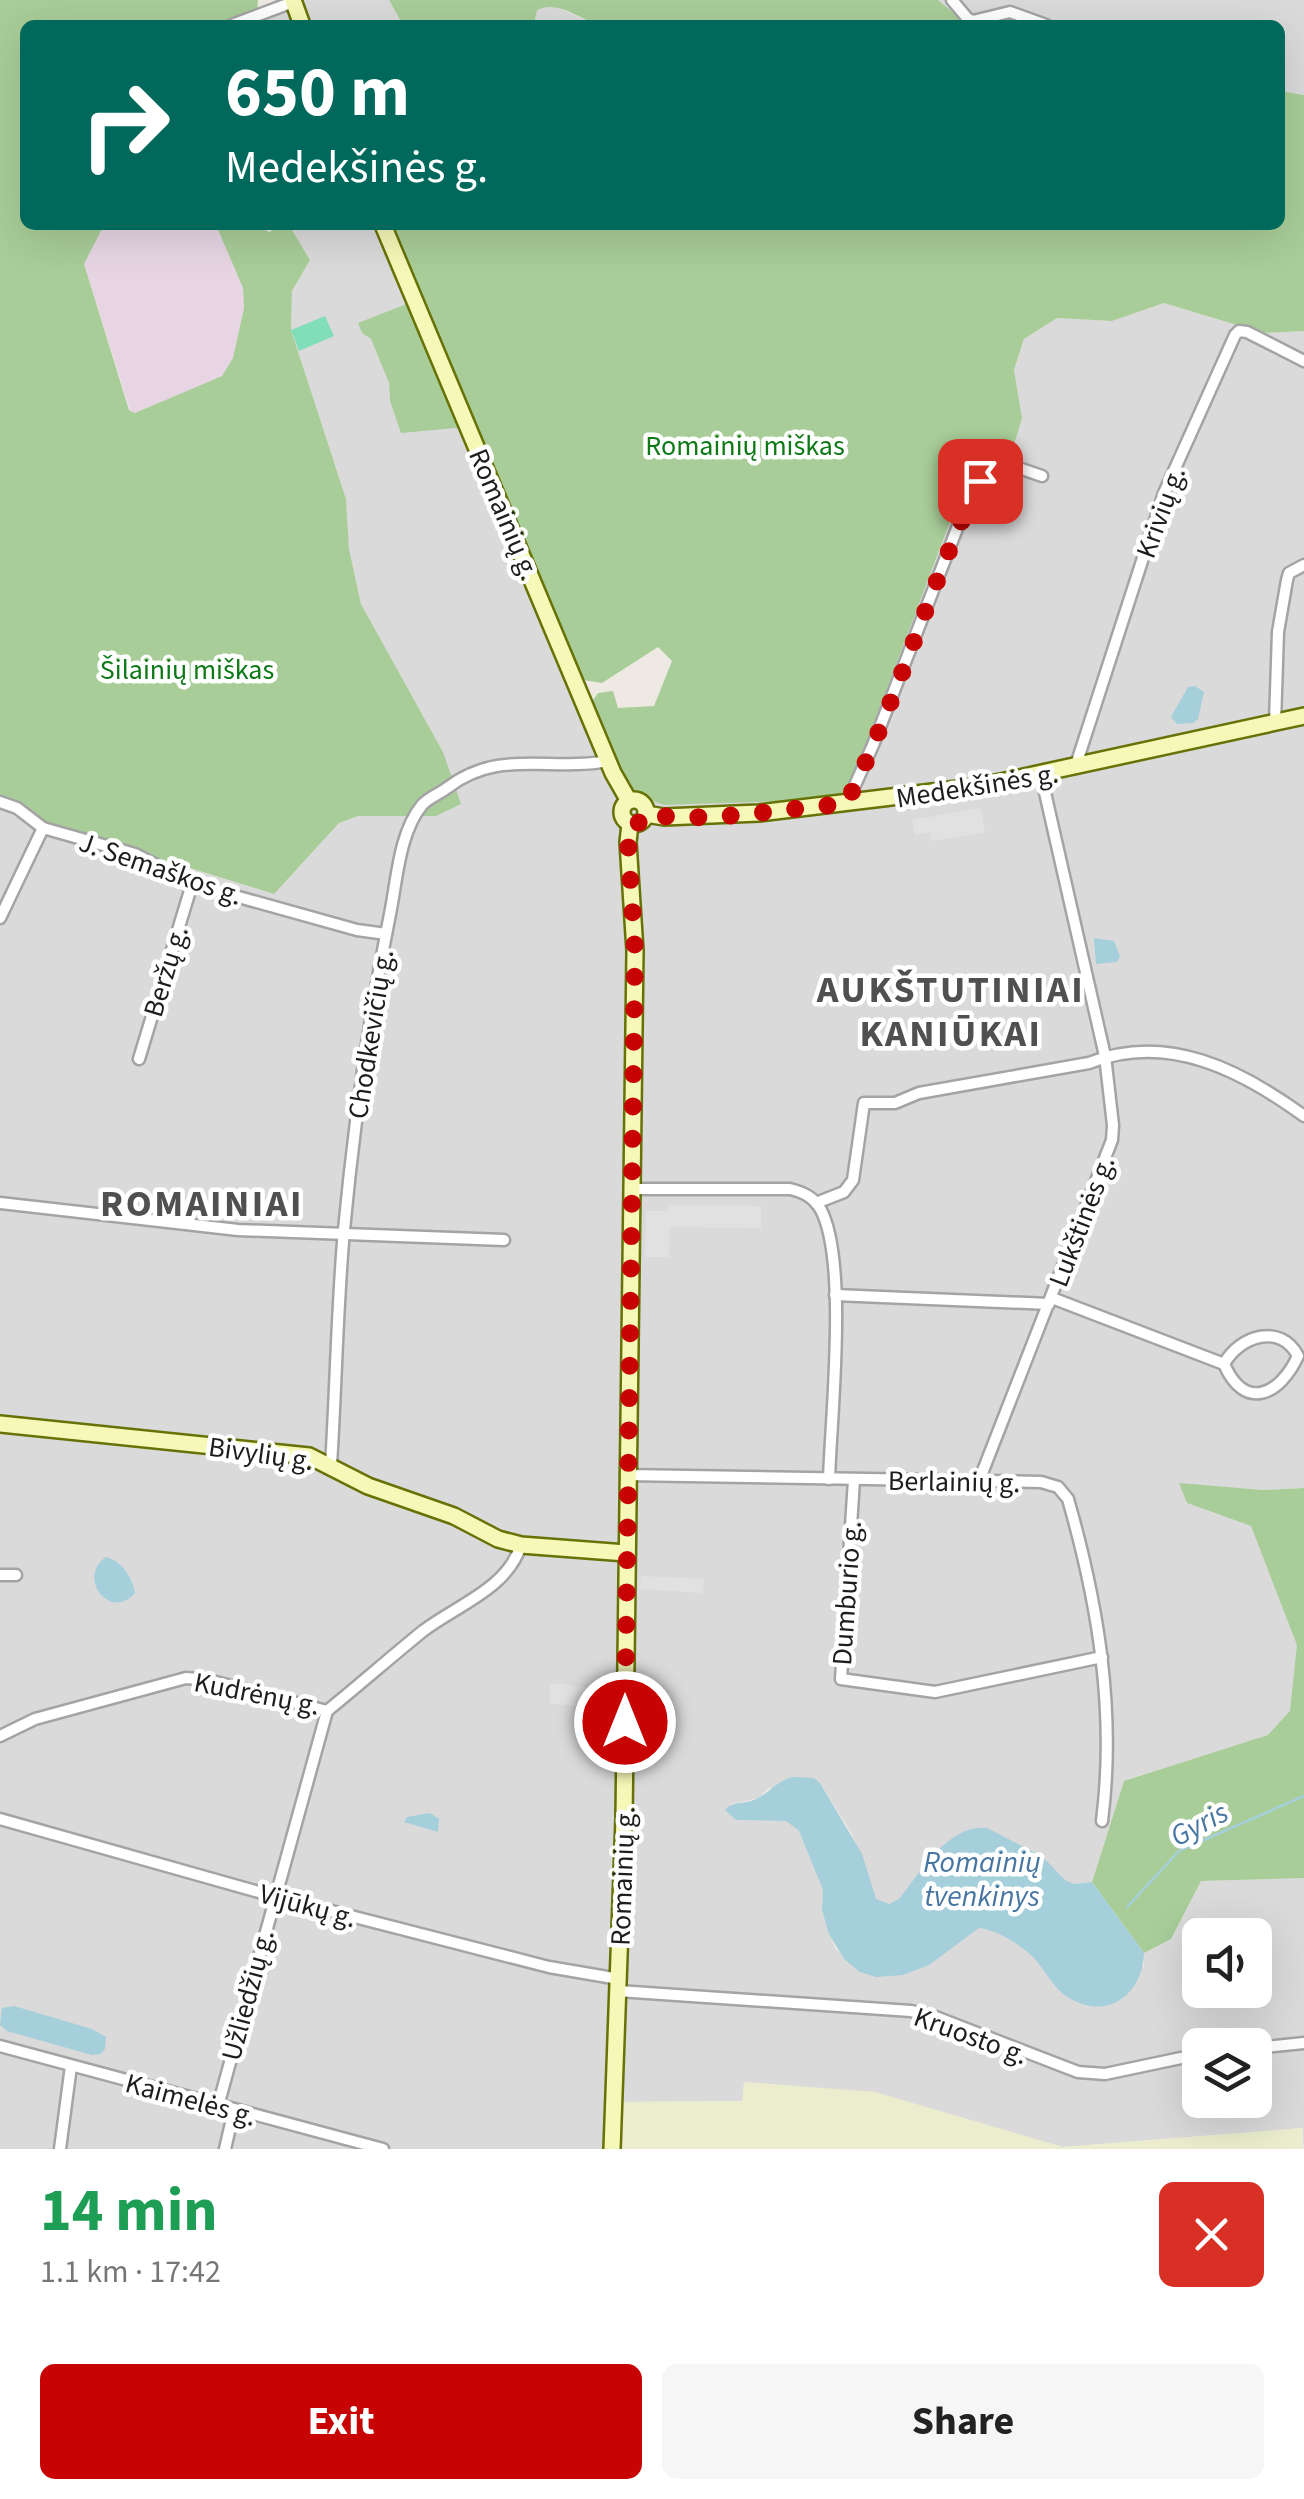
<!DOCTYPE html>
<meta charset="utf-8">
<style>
:root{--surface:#fff;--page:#f6f6f6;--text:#222;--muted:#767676;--accent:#c70303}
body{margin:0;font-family:"Source Sans 3",sans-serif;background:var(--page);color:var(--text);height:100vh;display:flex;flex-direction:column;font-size:38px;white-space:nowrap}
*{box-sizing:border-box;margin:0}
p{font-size:32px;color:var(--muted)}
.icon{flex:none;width:55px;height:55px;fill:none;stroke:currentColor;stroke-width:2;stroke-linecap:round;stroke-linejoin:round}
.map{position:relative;height:2149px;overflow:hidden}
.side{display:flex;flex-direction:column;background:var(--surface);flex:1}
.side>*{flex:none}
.banner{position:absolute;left:20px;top:20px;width:1265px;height:210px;border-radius:15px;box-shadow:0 10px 40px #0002;background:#00695c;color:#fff;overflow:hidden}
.buttons{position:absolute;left:1182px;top:1918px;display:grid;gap:20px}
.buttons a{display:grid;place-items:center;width:90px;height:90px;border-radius:15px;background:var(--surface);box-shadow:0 10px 40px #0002;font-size:50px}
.pin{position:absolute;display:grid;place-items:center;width:85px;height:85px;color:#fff;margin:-42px;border-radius:20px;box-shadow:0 5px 15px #0006}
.me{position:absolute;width:110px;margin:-55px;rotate:0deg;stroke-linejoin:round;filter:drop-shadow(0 0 8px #0008)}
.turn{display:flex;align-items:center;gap:35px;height:210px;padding:0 40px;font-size:45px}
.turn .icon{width:130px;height:130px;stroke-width:2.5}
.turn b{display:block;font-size:70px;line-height:85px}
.round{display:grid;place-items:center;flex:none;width:105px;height:105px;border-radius:15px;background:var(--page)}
.head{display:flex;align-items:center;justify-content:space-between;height:170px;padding:0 40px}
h1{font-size:60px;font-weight:700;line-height:75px;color:#1e9e55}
.button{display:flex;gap:20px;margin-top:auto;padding:20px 40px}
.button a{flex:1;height:115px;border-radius:15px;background:var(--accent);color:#fff;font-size:40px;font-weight:700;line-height:115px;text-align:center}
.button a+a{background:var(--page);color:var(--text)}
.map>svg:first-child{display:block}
.residential{fill:#dbdada;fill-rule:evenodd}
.industrial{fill:#e7d5e4}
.farmland{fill:#ebedce}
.forest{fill:#a8cd98}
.pitch{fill:#82ddb9}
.parking{fill:#e1e1e1}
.water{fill:#a4cfdb}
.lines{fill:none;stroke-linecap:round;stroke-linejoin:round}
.stream{stroke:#a4cfdb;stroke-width:2.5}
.street-casing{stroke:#a4a4a4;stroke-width:15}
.secondary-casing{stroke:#667206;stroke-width:20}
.street{stroke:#fff;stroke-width:10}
.secondary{stroke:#f5f8b7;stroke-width:15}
.route{stroke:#c70303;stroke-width:18;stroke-dasharray:0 32.4}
.labels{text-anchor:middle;stroke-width:9;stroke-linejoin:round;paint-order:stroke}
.park-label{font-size:28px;fill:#0d7916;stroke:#fff}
.street-label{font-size:28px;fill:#1d1d1d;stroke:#fff}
.water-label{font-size:30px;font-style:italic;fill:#4876a3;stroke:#fff}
.district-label{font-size:38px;font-weight:bold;letter-spacing:2.5px;fill:#505050;stroke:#fff}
</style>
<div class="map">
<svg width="1304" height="2149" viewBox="0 0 1304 2149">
<rect width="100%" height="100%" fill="#eeeae3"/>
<!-- residential -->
<g class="residential">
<path d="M276 0H389L403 25H239Z"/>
<path d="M938 0H1304V95L1280 91V25H968Z"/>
<path d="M542 6H554L597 25H534L537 9Z"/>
<path d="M289 225H397L394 230 423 298 362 333 371 339 389 383 390 401 478 426 583 680 618 777 845 799 964 485 1022 418 1014 370 1024 339 1057 318 1112 321 1164 303 1263 333 1304 331V1488L1263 1490 1180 1484 1187 1503 1251 1526 1298 1645 1290 1712 1269 1735 1124 1781 1092 1882 1074 1884 1065 1880 1043 1857 889 1904 881 1903 876 1899 852 1834 820 1783 768 1788 759 1798 731 1804 736 1820 786 1821 799 1831 823 1890 822 1910 835 1948 860 1972 968 1935 979 1928 997 1932 1030 1952 1039 1964 1144 1967V1953L1171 1939 1201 1881 1304 1878V2149L1302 2128 1063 2147 1012 2133 744 2083 743 2101 613 2102 612 2149H0V809L273 894 339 823 358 816H436L443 752 361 604 349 549 346 499 291 330 292 291 310 260ZM1200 1935H1255V1990H1200ZM1200 2045H1255V2100H1200Z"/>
</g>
<!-- industrial -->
<path class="industrial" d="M104 225H216L243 288 244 308 233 358 222 376 135 413 130 410 84 264Z"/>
<!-- farmland -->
<path class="farmland" d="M744 2082 875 2092 1063 2147 1303 2128 1302 2149H612L613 2102 742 2101Z"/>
<!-- forest -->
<g class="forest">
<path d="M0 0H258L257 13 239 25H25V225H104L84 264 129 410 135 413 222 376 233 358 244 308 243 288 216 225H251L270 232 278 225H289L310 260 292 291 291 330 346 499 349 549 361 604 443 752 461 804 436 816H358L339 823 274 894 0 809Z"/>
<path d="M389 0H938L968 25H597C578 17 556 0 537 10L534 25H403Z"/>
<path d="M1280 91 1304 95V331L1263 333 1164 303 1112 321 1057 318 1024 339 1014 370 1022 418 1010 457 980 468 964 485 845 799 664 805C608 786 609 753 591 703L598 693 613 691 618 708 654 706 672 661 658 647 602 683 583 680 478 426 401 433 390 401 389 383 371 339 362 333 358 323 422 298 394 229 397 225H1280Z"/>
<path d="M1179 1483 1263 1490 1304 1488V1878L1201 1881 1171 1939 1144 1953 1092 1882 1124 1781 1268 1735 1290 1711 1297 1645 1251 1526 1187 1503Z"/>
</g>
<!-- pitch -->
<path class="pitch" d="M325 316 334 336 299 351 291 330Z"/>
<!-- parking -->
<g class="parking">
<path d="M981 808 985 832 932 841 930 832 915 835 912 820Z"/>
<path d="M669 1205 761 1206V1228L670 1227 669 1257H645L646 1211H668Z"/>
<path d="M641 1576 704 1579 703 1593 640 1589Z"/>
<path d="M550 1683 586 1687V1706L550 1704Z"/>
</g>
<!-- water -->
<g class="water">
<path d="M1195 686 1204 692 1198 719 1193 723 1177 724 1171 717 1188 687Z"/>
<path d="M1094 938 1114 941 1120 956 1117 962 1096 964Z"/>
<path d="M106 1557C122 1561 132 1577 135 1593 110 1622 76 1577 106 1557Z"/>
<path d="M792 1777 814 1778 820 1783 862 1854 876 1899 889 1904 899 1899C921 1872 948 1824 987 1828L1043 1857 1065 1880 1074 1884 1092 1882 1144 1953C1143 1994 1108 2021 1069 1998 1055 1990 1048 1975 1038 1963 1027 1948 998 1930 979 1928L929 1965 903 1975 876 1977 860 1972 844 1959 829 1934 822 1910 823 1890 799 1831 786 1821 736 1820 725 1810C734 1800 744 1805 756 1799 769 1793 776 1782 792 1777Z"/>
<path d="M430 1813 439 1819 438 1832 404 1822 407 1817Z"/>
<path d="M14 2006 92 2029 106 2037 105 2049 101 2054 92 2055 7 2031 0 2025 2 2008Z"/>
</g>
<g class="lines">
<!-- stream -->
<path class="stream" d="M1127 1907 1179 1851 1304 1796"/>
<defs>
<g id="street">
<path d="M952 0 968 19 973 21 1010 12 1046 25"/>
<path d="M232 25 293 2"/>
<path d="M1275 722 1278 632 1287 580 1289 573 1304 565"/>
<path d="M1075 768 1164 493 1235 335 1239 331 1247 332 1304 361"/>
<path d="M0 802 17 808 43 828 135 854 192 884 357 930 386 934"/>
<path d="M847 803 873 745 958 526 979 481 998 466 1007 464 1042 476"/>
<path d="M0 918 43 828"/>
<path d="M139 1059 192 884"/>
<path d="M631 1189H790C803 1192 814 1197 821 1210 848 1262 831 1416 829 1479"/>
<path d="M0 1203 238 1230 504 1240"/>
<path d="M816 1203 844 1192 853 1180 864 1103H895L919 1093 1089 1063C1167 1032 1241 1070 1304 1116"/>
<path d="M835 1295 1049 1304"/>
<path d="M1052 1298 1224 1364C1245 1412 1280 1395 1298 1356 1281 1323 1240 1335 1224 1364"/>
<path d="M331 1465C336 1387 337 1308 344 1230 354 1124 369 1018 390 914 397 880 399 833 422 805 428 798 439 794 447 788 499 748 550 772 607 761"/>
<path d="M626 1475 1041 1482 1058 1487 1068 1499C1098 1604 1116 1711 1102 1821"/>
<path d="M854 1480 841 1679 935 1692 1102 1657"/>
<path d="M979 1481 1112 1140 1113 1125 1105 1056 1041 775"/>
<path d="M0 1575H16"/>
<path d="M0 1736 35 1719 186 1678 208 1680 327 1711C359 1685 391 1657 423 1631 457 1605 507 1589 521 1545"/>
<path d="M0 1819 273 1896 549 1967 619 1979"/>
<path d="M618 1991 911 2011 933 2016 1078 2072 1105 2074 1200 2054"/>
<path d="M0 2046 383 2149"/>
<path d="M1255 2048 1304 2043"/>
<path d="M218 2106 327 1711"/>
<path d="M60 2149 71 2066"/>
<path d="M225 2149 234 2110"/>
</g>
<g id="secondary">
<path d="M293 0 302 25"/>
<path d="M383 225 613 773 629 801"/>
<circle cx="634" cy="812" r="12"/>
<path d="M646 814 664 817 759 813 982 786 1304 716"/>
<path d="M0 1424 309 1456 368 1486 454 1516 498 1539 521 1545 626 1553"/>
<path d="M612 2149 624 1818 635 951 628 842 630 824"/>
</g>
</defs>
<!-- street casing -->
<use href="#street" class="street-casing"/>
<!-- secondary casing -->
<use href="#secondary" class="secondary-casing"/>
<!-- street -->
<use href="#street" class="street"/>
<!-- secondary -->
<use href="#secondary" class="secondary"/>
</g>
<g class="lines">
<!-- route -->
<path class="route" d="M625 1722 635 951 628 842 630 824 642 822 646 814C711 824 781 808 846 804 898 700 929 586 980 481"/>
</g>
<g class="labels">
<!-- park labels -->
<g class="park-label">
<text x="745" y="455">Romainių miškas</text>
<text x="187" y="679">Šilainių miškas</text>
</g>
<!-- street labels -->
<g class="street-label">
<text transform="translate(1160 512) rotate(-70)" y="10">Krivių g.</text>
<text transform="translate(505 514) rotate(67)" y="10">Romainių g.</text>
<text transform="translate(977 785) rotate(-9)" y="10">Medekšinės g.</text>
<text transform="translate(161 868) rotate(19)" y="10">J. Semaškos g.</text>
<text transform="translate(165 971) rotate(-73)" y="10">Beržų g.</text>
<text transform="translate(370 1034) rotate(-81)" y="10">Chodkevičių g.</text>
<text transform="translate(1081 1221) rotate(-69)" y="10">Lukštinės g.</text>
<text transform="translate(261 1453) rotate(8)" y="10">Bivylių g.</text>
<text transform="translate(954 1481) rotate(1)" y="10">Berlainių g.</text>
<text transform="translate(846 1593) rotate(-86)" y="10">Dumburio g.</text>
<text transform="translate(257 1693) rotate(11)" y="10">Kudrėnų g.</text>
<text transform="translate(622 1876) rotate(-88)" y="10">Romainių g.</text>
<text transform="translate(308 1905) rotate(15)" y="10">Vijūkų g.</text>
<text transform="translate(247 1995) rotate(-75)" y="10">Užliedžių g.</text>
<text transform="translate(971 2035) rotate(20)" y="10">Kruosto g.</text>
<text transform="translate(191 2099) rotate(15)" y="10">Kaimelės g.</text>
</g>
<!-- water labels -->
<g class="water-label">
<text transform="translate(1199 1824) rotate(-28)" y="10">Gyris</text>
<text x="982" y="1872">Romainių<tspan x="982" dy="34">tvenkinys</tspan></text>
</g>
<!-- district labels -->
<g class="district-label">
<text x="951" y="1002">AUKŠTUTINIAI<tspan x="951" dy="44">KANIŪKAI</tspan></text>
<text x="202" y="1216">ROMAINIAI</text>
</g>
</g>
</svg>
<div class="buttons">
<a><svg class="icon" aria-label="sound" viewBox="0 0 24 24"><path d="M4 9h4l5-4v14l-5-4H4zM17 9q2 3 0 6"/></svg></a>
<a><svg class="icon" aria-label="layers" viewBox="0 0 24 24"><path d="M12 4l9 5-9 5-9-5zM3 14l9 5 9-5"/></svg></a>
</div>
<div class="pin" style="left:980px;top:481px;background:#d93025"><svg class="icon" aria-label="arrive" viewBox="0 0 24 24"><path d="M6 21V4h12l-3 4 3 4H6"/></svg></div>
<svg class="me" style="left:625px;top:1722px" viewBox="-20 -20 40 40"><circle r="17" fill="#c70303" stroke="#fff" stroke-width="3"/><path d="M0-11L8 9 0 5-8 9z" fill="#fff"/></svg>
<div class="banner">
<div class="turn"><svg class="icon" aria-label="right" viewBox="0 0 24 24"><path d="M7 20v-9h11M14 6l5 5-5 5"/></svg><div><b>650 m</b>Medekšinės g.</div></div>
</div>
</div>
<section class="side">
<div class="head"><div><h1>14 min</h1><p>1.1 km · 17:42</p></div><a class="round" style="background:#d93025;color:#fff"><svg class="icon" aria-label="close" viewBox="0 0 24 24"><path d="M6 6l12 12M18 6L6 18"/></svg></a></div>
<div class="button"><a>Exit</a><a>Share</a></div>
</section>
